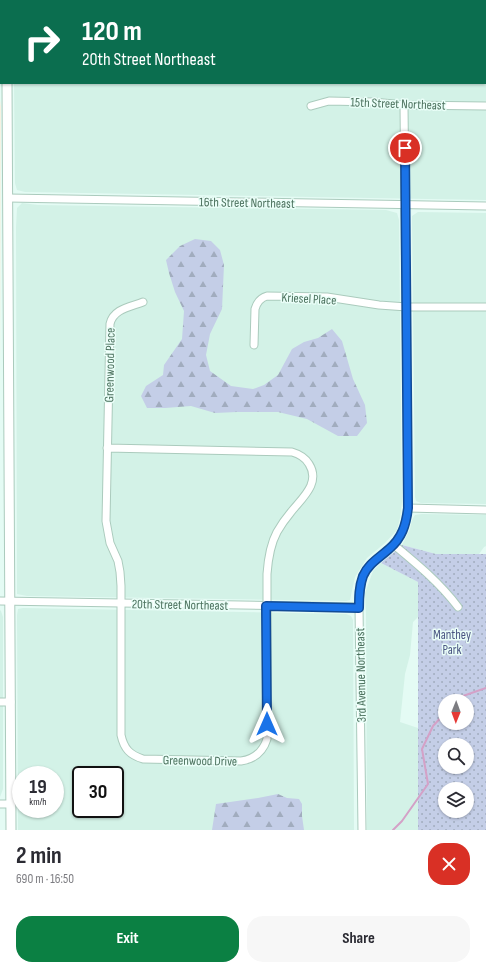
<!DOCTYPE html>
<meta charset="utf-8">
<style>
:root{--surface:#fff;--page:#f7f7f7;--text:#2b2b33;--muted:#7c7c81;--accent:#0b8043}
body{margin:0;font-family:"Sofia Sans Condensed",sans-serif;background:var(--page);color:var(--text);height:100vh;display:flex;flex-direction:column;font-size:15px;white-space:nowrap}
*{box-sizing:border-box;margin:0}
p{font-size:13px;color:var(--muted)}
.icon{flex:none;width:22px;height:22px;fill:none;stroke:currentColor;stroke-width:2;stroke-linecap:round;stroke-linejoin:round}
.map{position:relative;height:830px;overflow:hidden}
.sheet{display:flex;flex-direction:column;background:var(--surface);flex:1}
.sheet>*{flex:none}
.banner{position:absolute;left:0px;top:0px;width:486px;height:84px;box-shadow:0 1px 3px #0004;background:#0b6e4f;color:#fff;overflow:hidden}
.needle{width:26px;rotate:181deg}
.buttons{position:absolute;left:438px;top:694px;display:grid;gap:8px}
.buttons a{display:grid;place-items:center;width:36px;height:36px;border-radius:50%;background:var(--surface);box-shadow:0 1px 3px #0004;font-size:20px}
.speed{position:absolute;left:12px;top:766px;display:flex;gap:8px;font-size:20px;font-weight:700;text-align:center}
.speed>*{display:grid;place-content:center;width:52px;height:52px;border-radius:50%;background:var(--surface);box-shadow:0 1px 3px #0004;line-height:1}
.speed small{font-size:10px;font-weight:400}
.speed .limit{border:2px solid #111;border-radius:6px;background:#fff;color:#111}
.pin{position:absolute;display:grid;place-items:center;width:34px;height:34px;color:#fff;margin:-17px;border:2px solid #fff;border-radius:50%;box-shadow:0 1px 4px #0007}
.me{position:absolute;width:44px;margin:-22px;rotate:0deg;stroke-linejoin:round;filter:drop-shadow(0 0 3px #0008)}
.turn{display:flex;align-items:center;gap:14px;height:84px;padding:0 16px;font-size:18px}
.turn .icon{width:52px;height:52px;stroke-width:2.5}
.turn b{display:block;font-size:28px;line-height:34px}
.round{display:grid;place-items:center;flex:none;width:42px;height:42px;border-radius:16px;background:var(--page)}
.headline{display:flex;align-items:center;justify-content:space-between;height:68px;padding:0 16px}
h1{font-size:24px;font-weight:700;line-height:30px}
.cta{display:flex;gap:8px;margin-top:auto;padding:8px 16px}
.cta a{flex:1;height:46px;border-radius:16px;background:var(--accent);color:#fff;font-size:16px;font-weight:700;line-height:46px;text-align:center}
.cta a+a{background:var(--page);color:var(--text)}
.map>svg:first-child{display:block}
.residential{fill:#d3f2e7;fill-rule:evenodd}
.education{fill:#f7f1e1}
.forest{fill:url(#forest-firs)}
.park{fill:url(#park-dots);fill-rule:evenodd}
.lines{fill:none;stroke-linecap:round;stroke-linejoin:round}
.stream{stroke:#d4a1c7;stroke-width:2}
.minor-casing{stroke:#abcbbd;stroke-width:9}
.tertiary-casing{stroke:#abcbbd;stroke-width:11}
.minor{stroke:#fff;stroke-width:7}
.tertiary{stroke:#fff;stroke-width:9}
.route-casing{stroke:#114b97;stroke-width:10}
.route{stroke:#1a73e8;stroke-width:7}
.labels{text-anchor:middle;stroke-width:3;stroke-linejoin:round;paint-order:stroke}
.street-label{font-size:13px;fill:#4b715d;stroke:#eafef8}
.park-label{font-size:13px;fill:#4a5582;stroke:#eafef8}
</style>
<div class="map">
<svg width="486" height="830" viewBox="0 0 486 830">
<defs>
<pattern id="forest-firs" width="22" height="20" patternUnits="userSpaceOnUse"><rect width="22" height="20" fill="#c4cee7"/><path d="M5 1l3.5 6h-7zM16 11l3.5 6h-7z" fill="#a1acbe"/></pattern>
<pattern id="park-dots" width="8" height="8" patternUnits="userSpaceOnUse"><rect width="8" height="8" fill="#c4cee7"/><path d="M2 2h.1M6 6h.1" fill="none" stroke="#a1acbe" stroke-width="1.8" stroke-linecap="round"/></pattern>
</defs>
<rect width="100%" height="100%" fill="#e4fbf4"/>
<!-- residential -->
<g class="residential">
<path d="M485 12H486V200L25 192 17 190 15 183 14 83H485Z"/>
<path d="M22 203 38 205 386 210 397 213 399 220 402 502 400 518 397 530 385 543 367 558 355 577 350 600 346 601 27 596 17 594 16 227 17 208Z"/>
<path d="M418 212 486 213V504L421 503 416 501 415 497 412 223V216Z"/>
<path d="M422 514 486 515V546L484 547 479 554H436L402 545 410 529 412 520 415 515Z"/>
<path d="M381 563 418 582V617L413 622 410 655 405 674 400 722 418 728V830H367L366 615 365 593 373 571Z"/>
<path d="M23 608 346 614 351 616 353 620 354 830H18L17 615 18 609ZM21 775H55V809H21ZM81 775H115V809H81Z"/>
<path d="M0 610 1 611 3 617V789L0 797Z"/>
</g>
<!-- education -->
<path class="education" d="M0 100 1 107 0 400Z"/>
<!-- forest -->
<g class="forest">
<path d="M195 239 211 241 220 250 224 265 222 309 210 334 206 355 210 371 231 386 253 389 264 385 278 375 292 349 304 342 318 338 332 329 342 341 353 379 365 405 367 423 357 436H338L307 419 278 412H237L215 413 191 406 165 408H147L141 396 146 386 163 375 164 365 182 339 184 311 175 292 169 273 166 260 180 246Z"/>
<path d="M278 794 287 798 299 799 302 804V816L304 830H212L216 804 258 798Z"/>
</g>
<!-- park -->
<path class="park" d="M402 545 436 554H486V830H418V582L381 563 392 554ZM445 701H467V723H445ZM445 745H467V767H445ZM445 789H467V811H445Z"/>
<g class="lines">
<!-- stream -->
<g class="stream">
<path d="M456 701 460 697 486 688"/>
<path d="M393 830 402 821 428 784 422 749 433 726 445 713"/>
</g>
<defs>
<g id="minor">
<path d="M403 0V1"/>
<path d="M311 106 329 101 373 102 404 105 486 106"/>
<path d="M8 198 486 206"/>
<path d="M254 345 255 309C257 302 260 298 267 296L327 297 379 305 407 307H486"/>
<path d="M107 448 292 452C299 454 305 457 309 464 321 483 302 498 291 512 286 518 281 525 277 532 270 545 268 560 267 574V739C263 752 255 759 241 761L143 759C130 755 124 749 121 735V586L120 572 118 561 110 543 106 521 110 324C113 309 130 307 143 302"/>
<path d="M408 508 486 510"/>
<path d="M394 545C417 564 440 583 458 607"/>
<path d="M0 601 359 607"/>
<path d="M0 702H11"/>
<path d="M0 804H11"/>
<path d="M362 830 359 607C359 597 359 587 363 576 368 564 379 558 389 549 402 538 406 525 408 508L404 105"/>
</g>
<g id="tertiary">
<path d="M7 0V1"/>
<path d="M201 0 265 1"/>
<path d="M485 4H486"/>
<path d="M7 83 11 830"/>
</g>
</defs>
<!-- minor casing -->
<use href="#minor" class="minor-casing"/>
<!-- tertiary casing -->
<use href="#tertiary" class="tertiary-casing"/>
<!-- minor -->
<use href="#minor" class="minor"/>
<!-- tertiary -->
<use href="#tertiary" class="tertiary"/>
</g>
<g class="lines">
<defs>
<path id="route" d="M267 724 266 606 359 608C359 597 359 587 363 576 368 564 379 558 389 549 402 538 406 525 408 508L405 148"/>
</defs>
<!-- route casing -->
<use href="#route" class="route-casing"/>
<!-- route -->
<use href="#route" class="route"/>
</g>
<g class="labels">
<!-- street labels -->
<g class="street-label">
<text transform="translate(398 103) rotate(2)" y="5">15th Street Northeast</text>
<text transform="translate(247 202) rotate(1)" y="5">16th Street Northeast</text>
<text transform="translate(309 298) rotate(3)" y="5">Kriesel Place</text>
<text transform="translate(109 365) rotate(-89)" y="5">Greenwood Place</text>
<text transform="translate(180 604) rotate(1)" y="5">20th Street Northeast</text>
<text transform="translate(360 675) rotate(-91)" y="5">3rd Avenue Northeast</text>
<text transform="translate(200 760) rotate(1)" y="5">Greenwood Drive</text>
</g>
<!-- park labels -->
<g class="park-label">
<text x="452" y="639">Manthey<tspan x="452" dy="15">Park</tspan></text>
</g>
</g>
</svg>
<div class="buttons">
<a><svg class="needle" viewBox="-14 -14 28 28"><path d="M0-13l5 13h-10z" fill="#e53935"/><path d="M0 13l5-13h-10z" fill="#7c7c81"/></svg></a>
<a><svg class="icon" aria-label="search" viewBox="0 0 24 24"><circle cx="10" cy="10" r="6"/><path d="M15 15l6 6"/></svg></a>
<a><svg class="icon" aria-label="layers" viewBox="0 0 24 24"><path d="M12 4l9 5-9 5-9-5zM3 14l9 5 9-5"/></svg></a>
</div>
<div class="speed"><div>19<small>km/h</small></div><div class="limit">30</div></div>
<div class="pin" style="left:405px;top:148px;background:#d93025"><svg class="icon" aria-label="arrive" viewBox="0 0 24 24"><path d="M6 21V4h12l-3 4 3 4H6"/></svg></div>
<svg class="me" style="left:267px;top:724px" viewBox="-20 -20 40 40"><path d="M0-17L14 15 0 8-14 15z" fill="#1a73e8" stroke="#fff" stroke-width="4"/></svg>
<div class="banner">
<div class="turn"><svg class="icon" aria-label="right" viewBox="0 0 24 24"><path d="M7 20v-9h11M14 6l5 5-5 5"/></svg><div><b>120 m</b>20th Street Northeast</div></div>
</div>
</div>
<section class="sheet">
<div class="headline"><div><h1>2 min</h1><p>690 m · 16:50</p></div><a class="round" style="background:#d93025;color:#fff"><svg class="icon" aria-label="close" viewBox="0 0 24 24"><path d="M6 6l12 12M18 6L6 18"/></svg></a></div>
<div class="cta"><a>Exit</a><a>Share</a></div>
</section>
